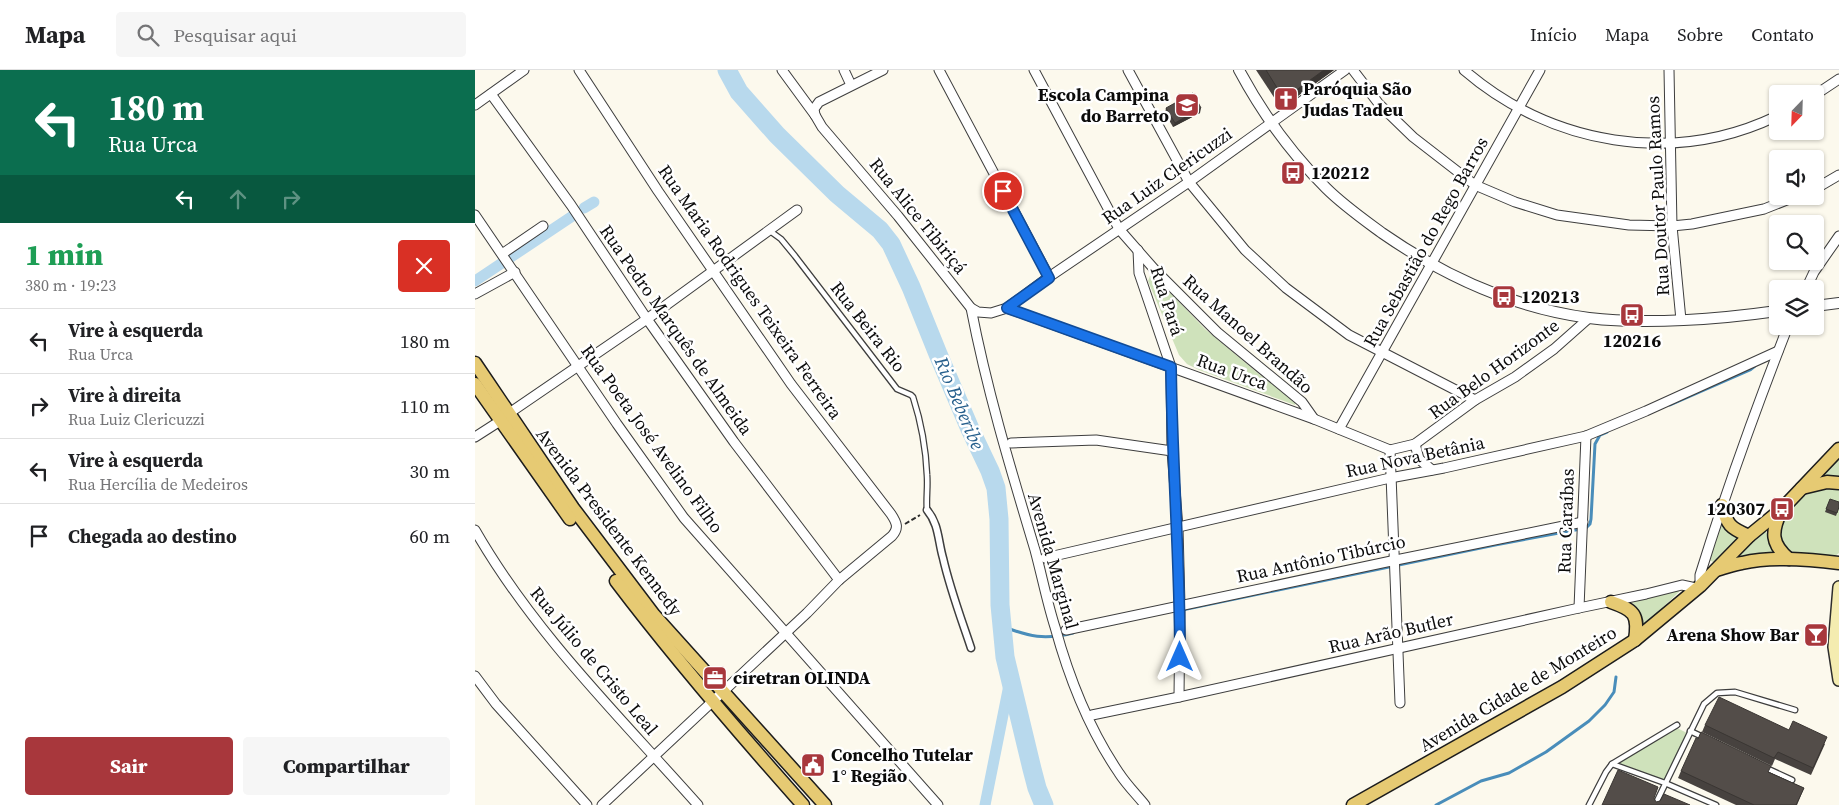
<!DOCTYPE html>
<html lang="pt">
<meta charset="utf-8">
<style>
:root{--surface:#fff;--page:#f6f6f6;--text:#202124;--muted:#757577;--line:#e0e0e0;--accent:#a8373c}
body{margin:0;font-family:"Source Serif 4",serif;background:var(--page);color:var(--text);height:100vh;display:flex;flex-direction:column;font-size:19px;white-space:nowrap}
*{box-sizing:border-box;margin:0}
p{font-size:16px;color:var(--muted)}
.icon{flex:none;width:28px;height:28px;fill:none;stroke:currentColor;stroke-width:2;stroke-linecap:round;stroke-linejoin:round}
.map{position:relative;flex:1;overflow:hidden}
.details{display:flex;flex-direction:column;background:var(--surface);width:475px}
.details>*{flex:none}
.guide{background:#0b6e4f;color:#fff;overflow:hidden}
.needle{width:32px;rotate:203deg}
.controls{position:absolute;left:1294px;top:15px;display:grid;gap:10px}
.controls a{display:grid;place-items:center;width:55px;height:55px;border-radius:5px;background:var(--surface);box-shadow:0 1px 4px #0004;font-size:25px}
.pin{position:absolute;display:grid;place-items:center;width:42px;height:42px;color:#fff;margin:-21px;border:2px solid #fff;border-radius:50%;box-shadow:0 1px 5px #0007}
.me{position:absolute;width:55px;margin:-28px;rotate:0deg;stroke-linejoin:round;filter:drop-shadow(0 0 4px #0008)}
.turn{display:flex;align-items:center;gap:18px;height:105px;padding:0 25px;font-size:22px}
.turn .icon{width:65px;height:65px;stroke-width:2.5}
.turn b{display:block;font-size:35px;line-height:42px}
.lanes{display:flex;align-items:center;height:48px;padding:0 25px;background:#0003;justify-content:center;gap:25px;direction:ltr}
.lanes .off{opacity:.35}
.round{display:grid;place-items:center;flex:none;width:52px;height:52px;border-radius:5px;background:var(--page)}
.head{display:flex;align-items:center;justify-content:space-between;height:85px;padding:0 25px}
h1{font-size:30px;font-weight:800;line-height:38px;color:#1e9e55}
.button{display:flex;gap:10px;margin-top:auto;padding:10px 25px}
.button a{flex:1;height:58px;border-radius:5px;background:var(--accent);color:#fff;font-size:20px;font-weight:800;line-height:58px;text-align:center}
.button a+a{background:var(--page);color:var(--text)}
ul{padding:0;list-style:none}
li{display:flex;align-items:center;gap:15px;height:65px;padding:0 25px;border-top:1px solid var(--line)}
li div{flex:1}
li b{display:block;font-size:19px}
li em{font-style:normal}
header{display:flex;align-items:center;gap:30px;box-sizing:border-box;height:70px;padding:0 25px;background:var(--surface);border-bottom:1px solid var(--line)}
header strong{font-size:24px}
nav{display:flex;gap:28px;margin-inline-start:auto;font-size:18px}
.search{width:350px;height:45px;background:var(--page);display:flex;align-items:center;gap:12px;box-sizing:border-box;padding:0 18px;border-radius:5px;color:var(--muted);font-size:19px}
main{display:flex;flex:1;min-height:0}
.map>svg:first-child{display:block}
.park{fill:#cfe2bb}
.water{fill:url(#water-rules);stroke:#498dba}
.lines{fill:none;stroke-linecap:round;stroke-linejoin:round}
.stream{stroke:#498dba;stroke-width:3}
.canal{stroke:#b8d9ed;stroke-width:11}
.river{stroke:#b8d9ed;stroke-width:19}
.service-casing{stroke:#3e3e3e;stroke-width:7}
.pedestrian-casing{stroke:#3e3e3e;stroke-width:9}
.minor-casing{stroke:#3e3e3e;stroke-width:11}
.tertiary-casing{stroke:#3e3e3e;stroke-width:12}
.secondary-casing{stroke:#2d2d2d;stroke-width:14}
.primary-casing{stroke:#1c1c1c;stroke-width:15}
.path{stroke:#2d2d2d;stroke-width:2;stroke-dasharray:5 2.5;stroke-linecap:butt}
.service{stroke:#fff;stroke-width:4.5}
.pedestrian{stroke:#fff;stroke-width:6}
.minor{stroke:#fff;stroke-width:9}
.tertiary{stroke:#fff;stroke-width:10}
.secondary{stroke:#f4ecb0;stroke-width:11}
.primary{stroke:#e6ca73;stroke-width:12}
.wall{fill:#47423f}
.shaded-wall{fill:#3a3633}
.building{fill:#534d49;stroke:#3a3633}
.route-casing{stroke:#114b97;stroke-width:12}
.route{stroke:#1a73e8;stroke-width:9}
.labels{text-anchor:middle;stroke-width:5;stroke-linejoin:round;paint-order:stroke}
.poi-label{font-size:18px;font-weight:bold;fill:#0b0b0b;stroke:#fff;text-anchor:start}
.street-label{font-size:18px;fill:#0b0b0b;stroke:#fff}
.water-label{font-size:19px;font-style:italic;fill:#265f8c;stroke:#fff}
</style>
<header>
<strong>Mapa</strong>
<div class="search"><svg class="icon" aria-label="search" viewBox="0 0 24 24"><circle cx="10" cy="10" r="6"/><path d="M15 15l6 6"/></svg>Pesquisar aqui</div>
<nav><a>Início</a><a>Mapa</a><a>Sobre</a><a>Contato</a></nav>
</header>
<main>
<section class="details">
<div class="guide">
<div class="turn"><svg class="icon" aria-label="left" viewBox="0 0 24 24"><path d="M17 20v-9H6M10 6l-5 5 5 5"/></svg><div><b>180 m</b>Rua Urca</div></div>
<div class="lanes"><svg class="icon" aria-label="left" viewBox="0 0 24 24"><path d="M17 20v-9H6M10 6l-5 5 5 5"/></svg><svg class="icon off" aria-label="ahead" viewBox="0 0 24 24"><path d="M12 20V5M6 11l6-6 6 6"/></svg><svg class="icon off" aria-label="right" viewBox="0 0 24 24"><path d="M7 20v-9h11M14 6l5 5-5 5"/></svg></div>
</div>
<div class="head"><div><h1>1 min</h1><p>380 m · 19:23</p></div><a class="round" style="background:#d93025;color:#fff"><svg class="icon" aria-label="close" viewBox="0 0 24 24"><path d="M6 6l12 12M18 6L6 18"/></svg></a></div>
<ul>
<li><svg class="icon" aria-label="left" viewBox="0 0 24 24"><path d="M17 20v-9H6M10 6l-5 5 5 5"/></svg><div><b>Vire à esquerda</b><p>Rua Urca</p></div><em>180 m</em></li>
<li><svg class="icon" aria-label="right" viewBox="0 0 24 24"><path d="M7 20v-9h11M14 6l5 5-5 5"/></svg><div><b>Vire à direita</b><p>Rua Luiz Clericuzzi</p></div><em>110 m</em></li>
<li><svg class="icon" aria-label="left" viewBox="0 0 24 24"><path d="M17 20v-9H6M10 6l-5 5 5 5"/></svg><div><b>Vire à esquerda</b><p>Rua Hercília de Medeiros</p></div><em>30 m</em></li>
<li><svg class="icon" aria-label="arrive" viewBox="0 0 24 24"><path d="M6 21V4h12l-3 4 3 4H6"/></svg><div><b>Chegada ao destino</b></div><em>60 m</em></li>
</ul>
<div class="button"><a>Sair</a><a>Compartilhar</a></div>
</section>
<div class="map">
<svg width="1364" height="735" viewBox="0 0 1364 735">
<defs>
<pattern id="water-rules" width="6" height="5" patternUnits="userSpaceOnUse" patternTransform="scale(1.25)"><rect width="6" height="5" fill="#b8d9ed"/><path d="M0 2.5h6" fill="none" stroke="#9db9ca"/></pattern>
</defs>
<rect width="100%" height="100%" fill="#fcf9ed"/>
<!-- park -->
<g class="park">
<path d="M675 206H679L730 259 785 305 821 332 820 335 724 300 712 294 704 285 673 211Z"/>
<path d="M1364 387V407L1340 411Z"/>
<path d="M1344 418H1364V483L1360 486C1344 485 1312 489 1305 469 1304 464 1305 455 1305 449L1324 429Z"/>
<path d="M1246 447 1264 466 1238 492 1234 490Z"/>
<path d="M1290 460 1303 484 1257 489 1256 488Z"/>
<path d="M1203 520 1204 522 1166 558C1165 547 1165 538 1155 531Z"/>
<path d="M1202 658 1212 663 1189 710 1141 693Z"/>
</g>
<!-- water -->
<path class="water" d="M247 0H256L267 20 259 24Z"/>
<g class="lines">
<!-- stream -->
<g class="stream">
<path d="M1195 335 1275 300 1280 296"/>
<path d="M707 540 1020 475 1111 458 1115 454 1116 449 1120 374 1125 365 1132 362"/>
<path d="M527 556C554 567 570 570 598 563"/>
<path d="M961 735 1006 711 1034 703 1071 682 1114 651 1130 635 1139 622 1141 607"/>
</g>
<!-- canal -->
<g class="canal">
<path d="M109 138 119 132"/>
<path d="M0 211 99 145"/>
<path d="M510 735 535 610"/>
</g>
<!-- river -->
<path class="river" d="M252 0 264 22 302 65 362 124 405 160 416 174 436 217 463 284 495 359 515 401 521 418 524 449 525 535 530 587 557 699 562 718 569 735"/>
<defs>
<g id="service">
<path d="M295 161 306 169 320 186 422 319 436 325 438 327C446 352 451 380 452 405 453 417 451 428 452 440"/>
<path d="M1215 661 1230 668"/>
<path d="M1137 694 1202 655"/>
<path d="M1291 698 1317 710"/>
<path d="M1114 735 1131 702 1137 694 1190 713 1241 735"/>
<path d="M1180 735 1229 634 1242 623 1260 622 1320 640"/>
</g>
<path id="pedestrian" d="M452 440C464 454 463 471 468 488 475 519 486 548 496 578"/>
<g id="minor">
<path d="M104 0 183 121 316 314 416 444C422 453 424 458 417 466L364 510 332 543 127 735"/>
<path d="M307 0 340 45 347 57 423 146 496 238 503 242 516 243 532 238 574 207 714 112 870 0"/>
<path d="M369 0 376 15"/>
<path d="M464 0 574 207"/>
<path d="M559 0 644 159 680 200 742 262 827 332 839 349"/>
<path d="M653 0 714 112 770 180 811 218 874 265 1000 330"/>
<path d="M878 0 904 34 938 67 1000 115 1040 132 1082 145 1154 155 1197 156 1217 154 1289 139 1322 126"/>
<path d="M989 0C1076 75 1198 96 1302 46"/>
<path d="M1194 0 1197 156 1206 250"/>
<path d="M16 24 96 135 172 249 259 372 364 510"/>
<path d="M1340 25 1364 9"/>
<path d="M0 35 49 0"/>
<path d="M340 45 339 39 344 32 408 0"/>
<path d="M1340 119 1364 105"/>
<path d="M0 145 142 354 209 448 463 735"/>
<path d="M663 180 664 203 696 297 697 381 703 458 705 536 704 627"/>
<path d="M27 184 68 156"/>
<path d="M1331 219 1339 202 1364 166"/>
<path d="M0 224 40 202"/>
<path d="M496 238C512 321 536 400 560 480 567 506 572 532 580 557 594 608 614 659 644 703 651 714 661 724 670 735"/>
<path d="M532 238 839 349 915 380 940 374 944 389 957 400"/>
<path d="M33 344 172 249 322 140"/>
<path d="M864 359 1065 0"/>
<path d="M0 367 25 351"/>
<path d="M536 373 621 370 697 381"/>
<path d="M940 374 1000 330 1040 307 1079 279 1114 248"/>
<path d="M915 380 925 633"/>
<path d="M0 460C59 563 145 647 223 735"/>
<path d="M570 488 915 408 969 398 1111 366 1171 341 1303 281"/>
<path d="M1225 516V505C1251 421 1281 338 1313 256"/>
<path d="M1104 538 1111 366"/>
<path d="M591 560 921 490 1108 452"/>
<path d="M0 606 21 634 112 735"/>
<path d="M617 645 704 627 1104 538 1171 524 1207 515 1221 518"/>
</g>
<g id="tertiary">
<path d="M764 0C787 43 816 83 851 118 868 135 888 149 907 163 969 206 1039 238 1114 248 1171 255 1246 249 1302 241"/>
<path d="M1340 236 1364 233"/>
</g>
<path id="secondary" d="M1364 517 1359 577 1364 610"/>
<g id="primary">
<path d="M0 293 98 438 179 545 350 735"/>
<path d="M0 314 95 449"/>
<path d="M1327 418 1352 412 1364 413"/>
<path d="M1247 435C1252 455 1255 458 1274 466"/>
<path d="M1306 441C1296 462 1296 474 1314 489"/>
<path d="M1241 500C1250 498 1258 494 1267 493 1298 486 1333 489 1364 493"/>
<path d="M141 511C200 589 264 663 328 735"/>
<path d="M1136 532C1159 540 1164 544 1160 570"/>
<path d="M878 735 1087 617 1160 570 1225 516 1274 466 1307 439 1364 379"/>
</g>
</defs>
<!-- service casing -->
<use href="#service" class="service-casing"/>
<!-- pedestrian casing -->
<use href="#pedestrian" class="pedestrian-casing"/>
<!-- minor casing -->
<use href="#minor" class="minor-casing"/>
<!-- tertiary casing -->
<use href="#tertiary" class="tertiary-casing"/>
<!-- secondary casing -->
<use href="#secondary" class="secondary-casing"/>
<!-- primary casing -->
<use href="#primary" class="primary-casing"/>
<!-- path -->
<path class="path" d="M430 454 445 445"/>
<!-- service -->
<use href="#service" class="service"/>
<!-- pedestrian -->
<use href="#pedestrian" class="pedestrian"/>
<!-- minor -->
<use href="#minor" class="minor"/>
<!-- tertiary -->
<use href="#tertiary" class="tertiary"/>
<!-- secondary -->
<use href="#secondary" class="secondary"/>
<!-- primary -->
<use href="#primary" class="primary"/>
</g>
<!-- wall -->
<g class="wall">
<path d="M781 0H859L806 38Z"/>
<path d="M691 38 725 43 698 57 690 43Z"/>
<path d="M1355 429 1364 437 1361 446 1350 442Z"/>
<path d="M1230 655 1314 660 1350 674 1336 705 1300 689 1297 696 1227 662Z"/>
<path d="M1206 701 1294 702 1329 718 1322 735H1261L1203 708Z"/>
</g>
<!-- shaded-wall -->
<g class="shaded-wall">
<path d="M849 0H859L806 38 809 29Z"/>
<path d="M726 38 725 43 698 57 700 53Z"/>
</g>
<!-- building -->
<g class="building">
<path d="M791 0H849L809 29Z"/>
<path d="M718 23 726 38 700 53 691 38Z"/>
<path d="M1355 429 1364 432V437L1362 443 1351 439Z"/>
<path d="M1244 627 1314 660 1318 651 1352 667 1338 698 1303 682 1299 688 1230 655Z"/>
<path d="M1226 662 1296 696 1293 702 1329 718 1321 735H1279L1206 701 1221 668 1223 669Z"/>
<path d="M1143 700 1183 717 1179 728 1181 732 1185 731 1189 724 1215 735H1127Z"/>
</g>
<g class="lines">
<defs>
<path id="route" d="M528 121 574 208 532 238 696 297C697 394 705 490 705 587"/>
</defs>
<!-- route casing -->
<use href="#route" class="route-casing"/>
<!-- route -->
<use href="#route" class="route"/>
</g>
<!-- icons -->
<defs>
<symbol id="church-square" viewBox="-11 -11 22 22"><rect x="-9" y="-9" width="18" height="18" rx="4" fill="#a8373c" stroke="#fff"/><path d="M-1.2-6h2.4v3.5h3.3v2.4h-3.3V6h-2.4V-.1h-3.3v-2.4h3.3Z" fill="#fff"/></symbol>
<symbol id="school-square" viewBox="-11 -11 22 22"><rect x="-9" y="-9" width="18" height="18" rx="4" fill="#a8373c" stroke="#fff"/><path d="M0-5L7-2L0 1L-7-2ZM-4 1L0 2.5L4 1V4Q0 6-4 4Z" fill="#fff"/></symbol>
<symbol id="bus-square" viewBox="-11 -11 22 22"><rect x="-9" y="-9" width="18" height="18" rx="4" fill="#a8373c" stroke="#fff"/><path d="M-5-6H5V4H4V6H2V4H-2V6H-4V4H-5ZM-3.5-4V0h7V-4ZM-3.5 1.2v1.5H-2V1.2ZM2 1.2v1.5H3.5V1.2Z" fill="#fff"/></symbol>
<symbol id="bar-square" viewBox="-11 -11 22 22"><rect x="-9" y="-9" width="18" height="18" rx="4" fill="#a8373c" stroke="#fff"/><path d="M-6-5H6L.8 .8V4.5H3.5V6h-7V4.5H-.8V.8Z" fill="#fff"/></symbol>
<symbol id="office-square" viewBox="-11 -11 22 22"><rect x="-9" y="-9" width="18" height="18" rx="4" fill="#a8373c" stroke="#fff"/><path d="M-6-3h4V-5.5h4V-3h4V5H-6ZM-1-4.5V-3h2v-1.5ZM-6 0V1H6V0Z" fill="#fff"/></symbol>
<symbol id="civic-square" viewBox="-11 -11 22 22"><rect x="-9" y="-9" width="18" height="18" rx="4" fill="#a8373c" stroke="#fff"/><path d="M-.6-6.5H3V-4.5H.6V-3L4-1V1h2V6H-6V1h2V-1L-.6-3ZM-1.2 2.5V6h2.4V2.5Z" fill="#fff"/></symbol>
</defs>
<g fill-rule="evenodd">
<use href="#church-square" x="797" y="15" width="28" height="28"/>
<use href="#school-square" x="698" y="21" width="28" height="28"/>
<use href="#bus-square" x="804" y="89" width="28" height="28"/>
<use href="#bus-square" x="1015" y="213" width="28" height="28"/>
<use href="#bus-square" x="1143" y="231" width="28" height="28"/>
<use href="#bus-square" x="1293" y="425" width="28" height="28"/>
<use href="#bar-square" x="1327" y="551" width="28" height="28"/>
<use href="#office-square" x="226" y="594" width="28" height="28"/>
<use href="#civic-square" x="324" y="681" width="28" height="28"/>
</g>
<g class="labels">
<!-- poi labels -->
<g class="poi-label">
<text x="828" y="25">Paróquia São<tspan x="828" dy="21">Judas Tadeu</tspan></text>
<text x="694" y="31" text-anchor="end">Escola Campina<tspan x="694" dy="21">do Barreto</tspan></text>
<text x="836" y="109">120212</text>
<text x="1046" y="233">120213</text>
<text x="1157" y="277" text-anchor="middle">120216</text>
<text x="1290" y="445" text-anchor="end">120307</text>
<text x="1324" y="571" text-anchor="end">Arena Show Bar</text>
<text x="258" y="614">ciretran OLINDA</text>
<text x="356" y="691">Concelho Tutelar<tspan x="356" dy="21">1° Região</tspan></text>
</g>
<!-- street labels -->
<g class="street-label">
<text transform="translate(692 106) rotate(-35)" y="6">Rua Luiz Clericuzzi</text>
<text transform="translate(1183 126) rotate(-93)" y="6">Rua Doutor Paulo Ramos</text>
<text transform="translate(443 146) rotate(51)" y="6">Rua Alice Tibiriçá</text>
<text transform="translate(951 172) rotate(-61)" y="6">Rua Sebastião do Rego Barros</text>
<text transform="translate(275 222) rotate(55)" y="6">Rua Maria Rodrigues Teixeira Ferreira</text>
<text transform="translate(692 231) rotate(72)" y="6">Rua Pará</text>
<text transform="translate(393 257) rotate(52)" y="6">Rua Beira Rio</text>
<text transform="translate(201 260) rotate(55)" y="6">Rua Pedro Marquês de Almeida</text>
<text transform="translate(773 264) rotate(42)" y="6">Rua Manoel Brandão</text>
<text transform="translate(1019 299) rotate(-36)" y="6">Rua Belo Horizonte</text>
<text transform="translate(757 302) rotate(20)" y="6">Rua Urca</text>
<text transform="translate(177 369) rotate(54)" y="6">Rua Poeta José Avelino Filho</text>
<text transform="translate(940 387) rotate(-12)" y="6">Rua Nova Betânia</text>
<text transform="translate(1091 451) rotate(-88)" y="6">Rua Caraíbas</text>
<text transform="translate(134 452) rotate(53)" y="6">Avenida Presidente Kennedy</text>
<text transform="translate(846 489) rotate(-12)" y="6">Rua Antônio Tibúrcio</text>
<text transform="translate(578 491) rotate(74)" y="6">Avenida Marginal</text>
<text transform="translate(916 563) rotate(-13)" y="6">Rua Arão Butler</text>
<text transform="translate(119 591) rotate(50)" y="6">Rua Júlio de Cristo Leal</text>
<text transform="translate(1043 619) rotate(-31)" y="6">Avenida Cidade de Monteiro</text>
</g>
<!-- water labels -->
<g class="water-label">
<text transform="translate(485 333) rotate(67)" y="7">Rio Beberibe</text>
</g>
</g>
</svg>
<div class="controls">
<a><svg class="needle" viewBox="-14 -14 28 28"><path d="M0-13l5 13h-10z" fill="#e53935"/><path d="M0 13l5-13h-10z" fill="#757577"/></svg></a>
<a><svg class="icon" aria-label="sound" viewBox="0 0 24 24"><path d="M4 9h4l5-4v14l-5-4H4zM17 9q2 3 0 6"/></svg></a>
<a><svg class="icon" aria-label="search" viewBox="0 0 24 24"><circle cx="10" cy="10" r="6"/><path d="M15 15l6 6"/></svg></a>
<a><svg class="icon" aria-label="layers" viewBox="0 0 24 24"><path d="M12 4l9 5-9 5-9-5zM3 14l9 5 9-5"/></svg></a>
</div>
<div class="pin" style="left:528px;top:121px;background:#d93025"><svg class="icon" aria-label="arrive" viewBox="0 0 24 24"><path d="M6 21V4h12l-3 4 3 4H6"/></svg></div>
<svg class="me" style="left:705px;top:587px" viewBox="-20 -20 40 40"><path d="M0-17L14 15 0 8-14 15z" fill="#1a73e8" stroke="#fff" stroke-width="4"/></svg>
</div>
</main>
